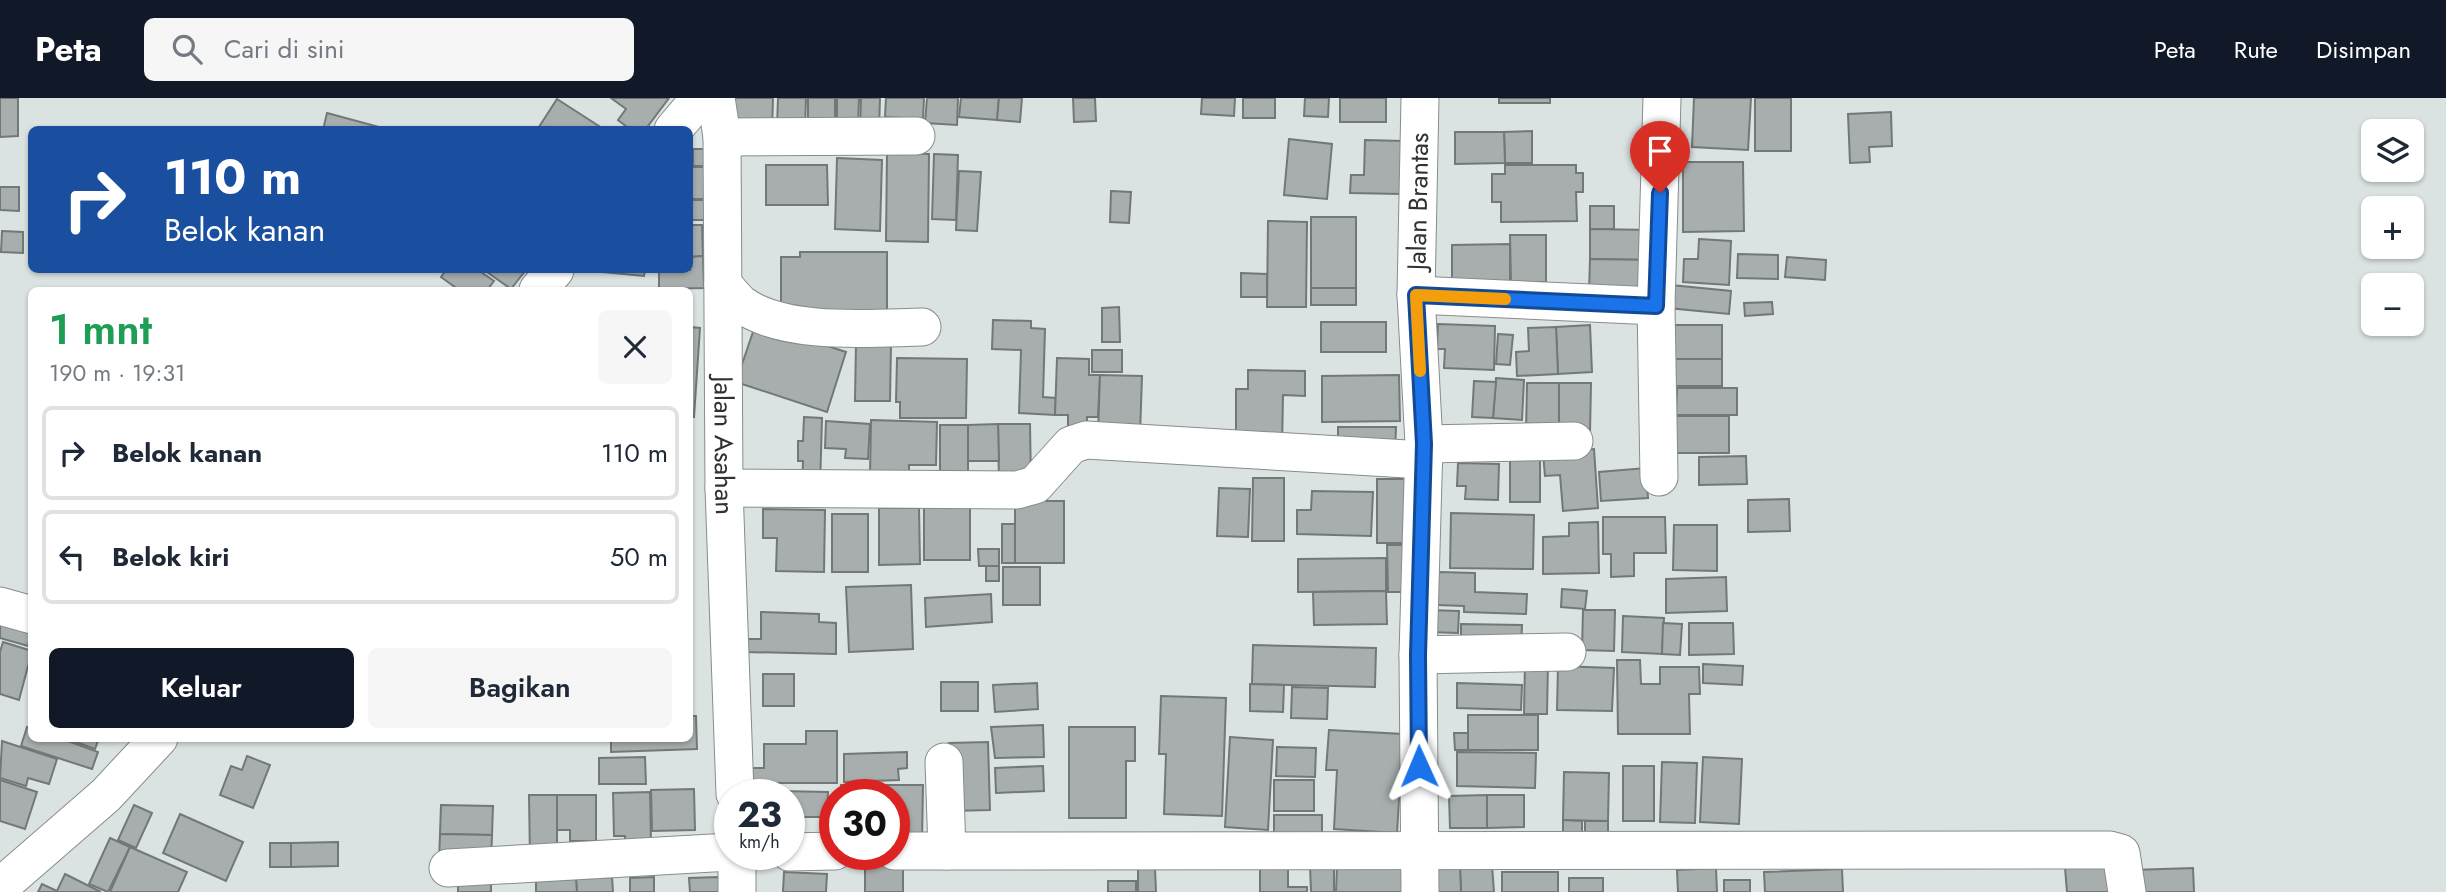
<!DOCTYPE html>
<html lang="id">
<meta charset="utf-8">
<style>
:root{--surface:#fff;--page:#f6f6f7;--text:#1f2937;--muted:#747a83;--line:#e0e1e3;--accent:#111827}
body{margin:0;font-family:Jost,sans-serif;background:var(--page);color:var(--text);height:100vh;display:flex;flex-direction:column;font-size:26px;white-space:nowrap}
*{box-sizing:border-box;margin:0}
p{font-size:23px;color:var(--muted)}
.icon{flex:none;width:38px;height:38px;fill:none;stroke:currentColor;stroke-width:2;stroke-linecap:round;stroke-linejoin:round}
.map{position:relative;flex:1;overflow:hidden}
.details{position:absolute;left:28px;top:189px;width:665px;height:455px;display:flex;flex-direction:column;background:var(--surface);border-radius:10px;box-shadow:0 2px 5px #0004}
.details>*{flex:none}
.top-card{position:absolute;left:28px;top:28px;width:665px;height:147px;border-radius:10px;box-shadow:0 2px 5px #0004;background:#1a4fa0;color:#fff;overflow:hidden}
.tools{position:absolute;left:2361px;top:21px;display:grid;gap:14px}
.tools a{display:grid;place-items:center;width:63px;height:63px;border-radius:10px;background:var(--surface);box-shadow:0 2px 5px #0004;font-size:35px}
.speed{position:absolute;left:714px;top:681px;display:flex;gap:14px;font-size:35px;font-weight:700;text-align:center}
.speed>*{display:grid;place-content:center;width:91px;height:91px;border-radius:50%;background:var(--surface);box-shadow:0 2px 5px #0004;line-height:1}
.speed small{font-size:18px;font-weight:400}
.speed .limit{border:10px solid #d22;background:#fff;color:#111}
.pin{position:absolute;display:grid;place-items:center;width:60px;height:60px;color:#fff;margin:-72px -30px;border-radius:50% 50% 50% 0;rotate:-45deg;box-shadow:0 0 7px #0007}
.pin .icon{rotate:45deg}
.me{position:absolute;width:77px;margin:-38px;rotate:359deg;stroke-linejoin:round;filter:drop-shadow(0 0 5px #0008)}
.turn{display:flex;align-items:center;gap:24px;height:147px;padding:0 21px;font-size:32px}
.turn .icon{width:91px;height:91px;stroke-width:2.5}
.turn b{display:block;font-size:49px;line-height:60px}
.round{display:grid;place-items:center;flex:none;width:74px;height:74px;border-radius:10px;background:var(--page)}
.headline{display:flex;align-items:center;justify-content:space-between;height:119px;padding:0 21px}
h1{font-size:42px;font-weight:600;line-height:52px;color:#1e9e55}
.action{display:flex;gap:14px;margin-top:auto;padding:14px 21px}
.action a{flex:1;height:80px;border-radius:10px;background:var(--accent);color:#fff;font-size:28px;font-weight:600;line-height:80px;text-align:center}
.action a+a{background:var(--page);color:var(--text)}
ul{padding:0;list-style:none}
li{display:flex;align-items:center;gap:21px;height:94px;margin:0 14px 10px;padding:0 7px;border:4px solid var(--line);border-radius:10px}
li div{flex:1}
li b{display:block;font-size:26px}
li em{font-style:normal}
header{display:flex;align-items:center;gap:42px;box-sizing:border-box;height:98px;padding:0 35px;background:var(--accent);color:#fff}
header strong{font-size:33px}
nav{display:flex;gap:38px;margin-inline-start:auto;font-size:24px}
.search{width:490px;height:63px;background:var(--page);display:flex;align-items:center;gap:18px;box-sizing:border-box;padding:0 24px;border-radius:10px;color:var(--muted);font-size:26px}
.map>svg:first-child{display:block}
.building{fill:#a8aeae;stroke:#727877;stroke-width:2}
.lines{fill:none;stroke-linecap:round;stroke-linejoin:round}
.minor-casing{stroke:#868d8c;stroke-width:39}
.minor{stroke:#fff;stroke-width:37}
.route-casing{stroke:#114b97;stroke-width:18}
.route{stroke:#1a73e8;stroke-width:12}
.slow{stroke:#f59e0b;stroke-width:12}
.labels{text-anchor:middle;stroke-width:6;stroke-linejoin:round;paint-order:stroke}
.street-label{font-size:26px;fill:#2f3232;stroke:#e9f0ef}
</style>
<header>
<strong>Peta</strong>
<div class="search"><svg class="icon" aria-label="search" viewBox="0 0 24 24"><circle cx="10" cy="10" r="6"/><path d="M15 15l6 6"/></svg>Cari di sini</div>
<nav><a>Peta</a><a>Rute</a><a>Disimpan</a></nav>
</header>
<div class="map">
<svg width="2446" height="794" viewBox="0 0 2446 794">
<rect width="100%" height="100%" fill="#dbe3e2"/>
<!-- building -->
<g class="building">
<path d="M0 0H18V38L0 39Z"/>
<path d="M611 0H669L645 32H631L618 22 626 11Z"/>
<path d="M735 0H773L772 33 734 32Z"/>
<path d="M778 0H806L805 29H777Z"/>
<rect x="808" y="0" width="27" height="34"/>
<path d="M837 0H859L858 30H837Z"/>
<path d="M861 0H880L879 32 860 31Z"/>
<path d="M886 0H924L923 21 885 19Z"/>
<path d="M927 0H958L957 27 925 25Z"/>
<path d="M961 0H999L997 22 959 19Z"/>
<path d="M999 0H1022L1020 24 997 22Z"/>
<path d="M1073 0H1095L1096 23 1074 24Z"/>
<path d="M1202 0H1235L1234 18 1201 16Z"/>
<rect x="1243" y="0" width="32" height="20"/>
<path d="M1305 0H1329L1328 19 1304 18Z"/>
<rect x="1340" y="0" width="46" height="24"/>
<rect x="1499" y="0" width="51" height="5"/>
<path d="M1694 0H1751L1748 52 1692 49Z"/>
<rect x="1755" y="0" width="36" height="53"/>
<path d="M557 1 605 32H537Z"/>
<path d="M1891 14 1892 48 1869 49 1870 64 1850 65 1848 16Z"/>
<path d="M327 15 390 32H323Z"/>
<path d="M1532 33V65H1505L1504 34Z"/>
<path d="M1455 34H1504L1505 65 1455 66Z"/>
<path d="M1289 41 1332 46 1327 101 1284 97Z"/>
<path d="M1365 42 1403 43 1401 96 1350 95 1351 77H1364Z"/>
<rect x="693" y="51" width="21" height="17"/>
<path d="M887 55 929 56 928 144 886 143Z"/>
<path d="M934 56 958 57 956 122 932 121Z"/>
<path d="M837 60 882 62 880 133 835 131Z"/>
<path d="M1683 64H1743L1744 133 1683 134Z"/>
<path d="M766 67H827L828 107H766Z"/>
<path d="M1505 67H1576V75H1583V94H1576L1577 123 1501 124V104H1492V76H1505Z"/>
<rect x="690" y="69" width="25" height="32"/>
<path d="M959 73 981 74 977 133 956 132Z"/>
<path d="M0 89H19V113L0 112Z"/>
<path d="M1111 93 1131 94 1129 125 1110 124Z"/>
<rect x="690" y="102" width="24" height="20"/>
<rect x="1590" y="108" width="24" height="23"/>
<rect x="1311" y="119" width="45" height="71"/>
<path d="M1268 123 1307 124 1306 209H1267Z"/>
<path d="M690 127H702L703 158 690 159Z"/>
<path d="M1590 131 1652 132V162L1590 161Z"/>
<path d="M2 133 23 134V155L1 154Z"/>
<path d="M1510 137H1546V184H1511Z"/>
<path d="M1699 141 1731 143 1729 187 1683 184 1684 161H1698Z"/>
<path d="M1510 146V195L1452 196V147Z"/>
<path d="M800 154H887V216H781V159H800Z"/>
<path d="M1738 156 1778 157V181L1737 180Z"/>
<path d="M703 158 704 190 659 191V172H690V159Z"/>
<path d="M1787 159 1826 162 1825 182 1785 179Z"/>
<path d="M1590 161 1652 162V196L1589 195Z"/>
<path d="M446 172H478L494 183 487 192H459L441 179Z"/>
<path d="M484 172H523L525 173 511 191Z"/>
<path d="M581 172H645L644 178Z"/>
<path d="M1241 175 1267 176V199H1241Z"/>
<path d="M1671 187 1731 193 1729 216 1668 210Z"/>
<rect x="1311" y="190" width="45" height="17"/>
<path d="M1772 204 1773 216 1745 218 1744 205Z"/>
<path d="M1119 209 1120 244H1102V210Z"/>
<path d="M993 222 1031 223V230L1045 231 1043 299 1056 300 1055 317 1019 315 1021 252 992 251Z"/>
<rect x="1321" y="224" width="65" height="30"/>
<path d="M756 225 846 254 827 314 736 284Z"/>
<path d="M1438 226 1495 228 1494 272 1444 270 1445 251H1437Z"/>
<path d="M1590 227 1592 274 1558 276 1556 229Z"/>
<rect x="1664" y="227" width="58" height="34"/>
<path d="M690 229 700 230 694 319H690Z"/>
<path d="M1556 229 1558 276 1517 278 1516 254 1529 253 1528 230Z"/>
<path d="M1498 236 1513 237 1510 267 1496 266Z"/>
<path d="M856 245 891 246 890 303H855Z"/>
<rect x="1092" y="252" width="30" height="22"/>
<path d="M897 260 967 261 966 320H900V304H896Z"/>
<path d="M1057 260 1089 261V277H1100L1098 319H1087V330L1068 329V317H1055Z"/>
<path d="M1664 261H1722V288H1665Z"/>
<path d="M1248 272 1305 273V298L1283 297 1282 350H1236V291H1248Z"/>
<path d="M1100 277 1142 278 1140 337 1098 335Z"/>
<path d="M1399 277 1400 323 1322 324V278Z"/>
<path d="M1496 280 1524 282 1522 322 1493 320Z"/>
<path d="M1474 283 1496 284 1493 320 1472 319Z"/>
<path d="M1527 285H1559V335H1526Z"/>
<path d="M1559 285H1591L1590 335H1559Z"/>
<path d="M1677 290H1737V317H1676Z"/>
<path d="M1670 318H1729V355H1669Z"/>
<path d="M804 319 822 320 820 390 802 389 803 363H798V343H803Z"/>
<path d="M871 322 937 324 936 367H909V378L870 377Z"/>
<path d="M826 323 870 326 868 361 845 360 846 351 825 350Z"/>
<path d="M998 326H1030L1031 387H999Z"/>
<path d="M998 326 999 363H968V327Z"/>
<rect x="940" y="327" width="28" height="61"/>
<path d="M1338 329H1396L1395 355H1338Z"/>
<path d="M1594 351 1598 410 1563 413 1560 377 1545 378 1543 355Z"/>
<path d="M1746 358 1747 386 1699 387V359Z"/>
<rect x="1510" y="362" width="30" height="42"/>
<path d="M1458 365 1499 366 1498 402 1465 401 1466 388H1457Z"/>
<path d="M1646 370 1648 400 1601 403 1599 374Z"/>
<path d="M1253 380H1284V443H1252Z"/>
<path d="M1377 381H1405L1404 445H1377Z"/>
<path d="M1219 390 1250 391 1248 439 1217 438Z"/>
<path d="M1312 393 1373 394 1371 438 1297 436V412H1311Z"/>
<path d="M1789 401 1790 433 1748 434V402Z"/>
<rect x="1015" y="403" width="49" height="62"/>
<rect x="924" y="407" width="46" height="55"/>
<path d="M879 410H919L920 466 879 467Z"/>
<path d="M763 411 825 412 824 474 776 473 777 440H763Z"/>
<path d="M1451 415 1534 417 1533 471 1450 470Z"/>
<rect x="832" y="416" width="36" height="58"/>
<path d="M1603 419H1665L1666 455H1634V478L1611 479V456H1603Z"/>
<path d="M1598 424 1599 475 1543 476V439L1569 438V425Z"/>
<rect x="1002" y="426" width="13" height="39"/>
<path d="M1674 427H1717V473L1673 472Z"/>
<path d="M1387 447H1407L1408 494H1388Z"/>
<path d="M978 451H999V468H979Z"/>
<path d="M1386 460V493L1298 494V461Z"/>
<rect x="986" y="468" width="13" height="15"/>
<rect x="1003" y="469" width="37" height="38"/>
<path d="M1438 474 1475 475V494L1527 496 1526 516 1464 514V508L1437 507Z"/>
<path d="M1726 479 1727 513 1666 515V481Z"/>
<path d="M911 487 913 551 849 554 846 489Z"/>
<path d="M1562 491 1587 493 1585 511 1561 509Z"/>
<path d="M1386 493 1387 526 1314 527 1313 494Z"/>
<path d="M991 496 992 524 926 529 925 500Z"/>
<path d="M1429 512 1459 513 1458 535 1428 534Z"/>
<path d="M1583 512H1615L1614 553 1582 552Z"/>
<path d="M761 514 819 516V524L836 525V556L745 554V541H761Z"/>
<path d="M1623 518 1664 520 1662 556 1622 554Z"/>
<path d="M0 523 32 531 28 548 0 540Z"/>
<path d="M1663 525 1682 526 1680 557 1662 556Z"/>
<path d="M1689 525H1733L1734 556 1689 557Z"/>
<path d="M1461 526 1522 527 1521 550 1461 549Z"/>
<path d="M3 544 32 553 19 602 0 596V554Z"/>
<path d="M1253 547 1376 550 1375 589 1252 586Z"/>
<path d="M1617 562H1640L1641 586H1660V569H1699L1700 596H1689L1690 636H1618Z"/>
<path d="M1525 565H1548L1547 616H1524Z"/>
<path d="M1703 566 1743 568 1742 587 1703 585Z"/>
<path d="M1558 568 1614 570 1612 613 1557 612Z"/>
<rect x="763" y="576" width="31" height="32"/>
<rect x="941" y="584" width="37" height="29"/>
<path d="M1037 585 1038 611 995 614 993 587Z"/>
<path d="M1457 585 1522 587 1521 612 1457 610Z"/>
<path d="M1250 586 1284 587 1283 614 1250 613Z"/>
<path d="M1292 589 1328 590 1327 621 1291 620Z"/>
<path d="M1161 598 1226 600 1222 718 1164 716 1166 656H1159Z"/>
<rect x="1468" y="617" width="70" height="35"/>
<path d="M690 618H696L697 651 611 654V640H690Z"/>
<path d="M1043 627 1044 659 995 660 991 629Z"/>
<path d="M27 629 32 631V640H60L98 654 92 671 21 648Z"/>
<path d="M1069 629H1135V663H1126V720H1069Z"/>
<path d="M1329 632 1403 636 1397 735 1334 731 1337 672H1326Z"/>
<path d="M806 633H837V685H748V670H764V646H806Z"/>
<path d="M1454 635H1468V652H1455Z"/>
<path d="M1230 639 1273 642 1268 732 1225 729Z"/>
<path d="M65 640H99L95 651Z"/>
<path d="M2 643 57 661 49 686 28 680 26 688 0 680Z"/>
<path d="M988 644 990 712 951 713 949 645Z"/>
<path d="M1277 649 1316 650 1315 679 1276 678Z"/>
<path d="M907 654V670L898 671 899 682 844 684V656Z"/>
<path d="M1457 654 1536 655 1535 690 1457 688Z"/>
<path d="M247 658 270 667 253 710 220 697 231 668 242 672Z"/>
<path d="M645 659 646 686H599V660Z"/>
<path d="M1703 659 1742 661 1739 726 1700 724Z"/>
<path d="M1662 664 1697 665 1695 725 1660 724Z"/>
<path d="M1043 668 1044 693 996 695 995 670Z"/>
<rect x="1623" y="668" width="31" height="55"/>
<path d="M1564 674 1609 675 1608 723 1563 722Z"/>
<path d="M0 682 37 694 25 731 0 723Z"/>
<rect x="1274" y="682" width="40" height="31"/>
<path d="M841 687H923L922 743H894V696H841Z"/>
<path d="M694 691 695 732 652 733 651 692Z"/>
<path d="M778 693 828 694 827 719H789V696H778Z"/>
<path d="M650 694 651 743 625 744V738H614L613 695Z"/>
<path d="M529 697H557V760H530Z"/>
<path d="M557 697H596V743H570V732H557Z"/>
<path d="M1487 697V730H1450L1449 698Z"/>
<path d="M1487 697H1524V729L1487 730Z"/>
<path d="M134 707 152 715 136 750 118 742Z"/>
<path d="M441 707 493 708 492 737 440 736Z"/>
<path d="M180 716 243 744 226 783 163 755Z"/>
<rect x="1274" y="717" width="48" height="20"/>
<path d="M1563 722 1582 723V744H1563Z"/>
<rect x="1585" y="723" width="23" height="23"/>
<path d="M440 736 492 737 491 765 439 763Z"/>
<path d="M110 740 130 749 108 794 89 786Z"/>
<path d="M338 744V768L291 769V745Z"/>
<rect x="270" y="745" width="21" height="24"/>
<path d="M130 749 187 774 178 794H110Z"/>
<path d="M1260 765H1288V789H1307V794H1260Z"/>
<path d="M1310 767H1334V794H1311Z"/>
<path d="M1337 767 1408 768V794H1336Z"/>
<path d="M1492 767 1494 794H1461L1460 769Z"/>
<path d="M2114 767 2116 794H2067L2065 770Z"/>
<rect x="865" y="768" width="38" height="26"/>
<path d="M1460 769 1461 794H1436L1435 770Z"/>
<path d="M1155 770 1156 794H1138V771Z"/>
<path d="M1716 770 1717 794H1678L1677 772Z"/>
<path d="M2193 770 2194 794H2133L2132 772Z"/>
<path d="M1842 771 1843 794H1765L1764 774Z"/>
<path d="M784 774 827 776 826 794H783Z"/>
<rect x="1502" y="774" width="56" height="20"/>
<path d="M65 776 101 794H38L42 786 57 793Z"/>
<path d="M612 779 613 794H577L576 781Z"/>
<path d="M654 779V794H630V780Z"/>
<path d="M719 779V794H690L689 780Z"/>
<rect x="1569" y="780" width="34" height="14"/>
<path d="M576 781 577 794H536V783Z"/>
<rect x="1724" y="782" width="26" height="12"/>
<rect x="1108" y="783" width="28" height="11"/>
<rect x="458" y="785" width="33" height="9"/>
</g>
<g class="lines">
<defs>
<g id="minor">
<path id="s1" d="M716 0 722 39 724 390 735 696"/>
<path d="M673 32 700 0"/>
<path d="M722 39 916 38"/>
<path d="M723 186C729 193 735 201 741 206 784 238 871 230 922 229"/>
<path d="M538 192 555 172"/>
<path d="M1416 197 1656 208 1662 0"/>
<path d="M1656 208 1659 379"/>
<path d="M1424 346 1574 343"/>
<path d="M724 390 1017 392 1035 387 1071 347 1086 342 1424 362"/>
<path d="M0 508 32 517"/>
<path d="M1418 557 1567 554"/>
<path d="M944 664 947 753"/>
<path d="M894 753 2110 752 2121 755 2127 794"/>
<path d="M789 754 835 753"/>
<path d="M737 756V794"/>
<path d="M448 770 730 754"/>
<path d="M0 789 106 697 159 640"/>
<path id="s2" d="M1420 794 1418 557 1424 346 1416 197 1420 0"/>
</g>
</defs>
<!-- minor casing -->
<use href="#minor" class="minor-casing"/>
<!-- minor -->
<use href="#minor" class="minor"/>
</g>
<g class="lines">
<defs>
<path id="route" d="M1419 668 1418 557 1424 346 1416 197 1656 208 1660 95"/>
</defs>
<!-- route casing -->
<use href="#route" class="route-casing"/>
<!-- route -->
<use href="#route" class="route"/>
<!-- slow -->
<path class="slow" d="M1420 273 1416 197 1505 201"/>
</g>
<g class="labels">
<!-- street labels -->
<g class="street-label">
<text dy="9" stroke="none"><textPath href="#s2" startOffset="691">Jalan Brantas</textPath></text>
<text dy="9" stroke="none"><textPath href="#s1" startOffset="348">Jalan Asahan</textPath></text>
</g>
</g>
</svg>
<div class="tools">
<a><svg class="icon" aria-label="layers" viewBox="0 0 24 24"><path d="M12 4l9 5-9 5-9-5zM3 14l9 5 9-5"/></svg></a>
<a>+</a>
<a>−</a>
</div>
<div class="speed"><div>23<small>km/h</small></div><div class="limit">30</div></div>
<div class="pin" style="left:1660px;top:95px;background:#d93025"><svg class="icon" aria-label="arrive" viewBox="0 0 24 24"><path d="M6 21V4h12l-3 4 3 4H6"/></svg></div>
<svg class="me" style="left:1419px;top:668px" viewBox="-20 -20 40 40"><path d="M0-17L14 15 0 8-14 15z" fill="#1a73e8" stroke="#fff" stroke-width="4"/></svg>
<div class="top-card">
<div class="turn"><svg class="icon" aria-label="right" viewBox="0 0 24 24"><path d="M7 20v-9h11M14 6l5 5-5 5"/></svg><div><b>110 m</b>Belok kanan</div></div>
</div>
<section class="details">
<div class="headline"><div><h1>1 mnt</h1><p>190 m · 19:31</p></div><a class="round"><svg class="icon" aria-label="close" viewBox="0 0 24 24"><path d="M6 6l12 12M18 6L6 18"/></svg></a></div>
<ul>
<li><svg class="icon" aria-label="right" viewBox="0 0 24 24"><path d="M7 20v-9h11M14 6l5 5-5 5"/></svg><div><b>Belok kanan</b></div><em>110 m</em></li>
<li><svg class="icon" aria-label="left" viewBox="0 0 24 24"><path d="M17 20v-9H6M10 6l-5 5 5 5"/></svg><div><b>Belok kiri</b></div><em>50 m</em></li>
</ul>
<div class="action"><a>Keluar</a><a>Bagikan</a></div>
</section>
</div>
